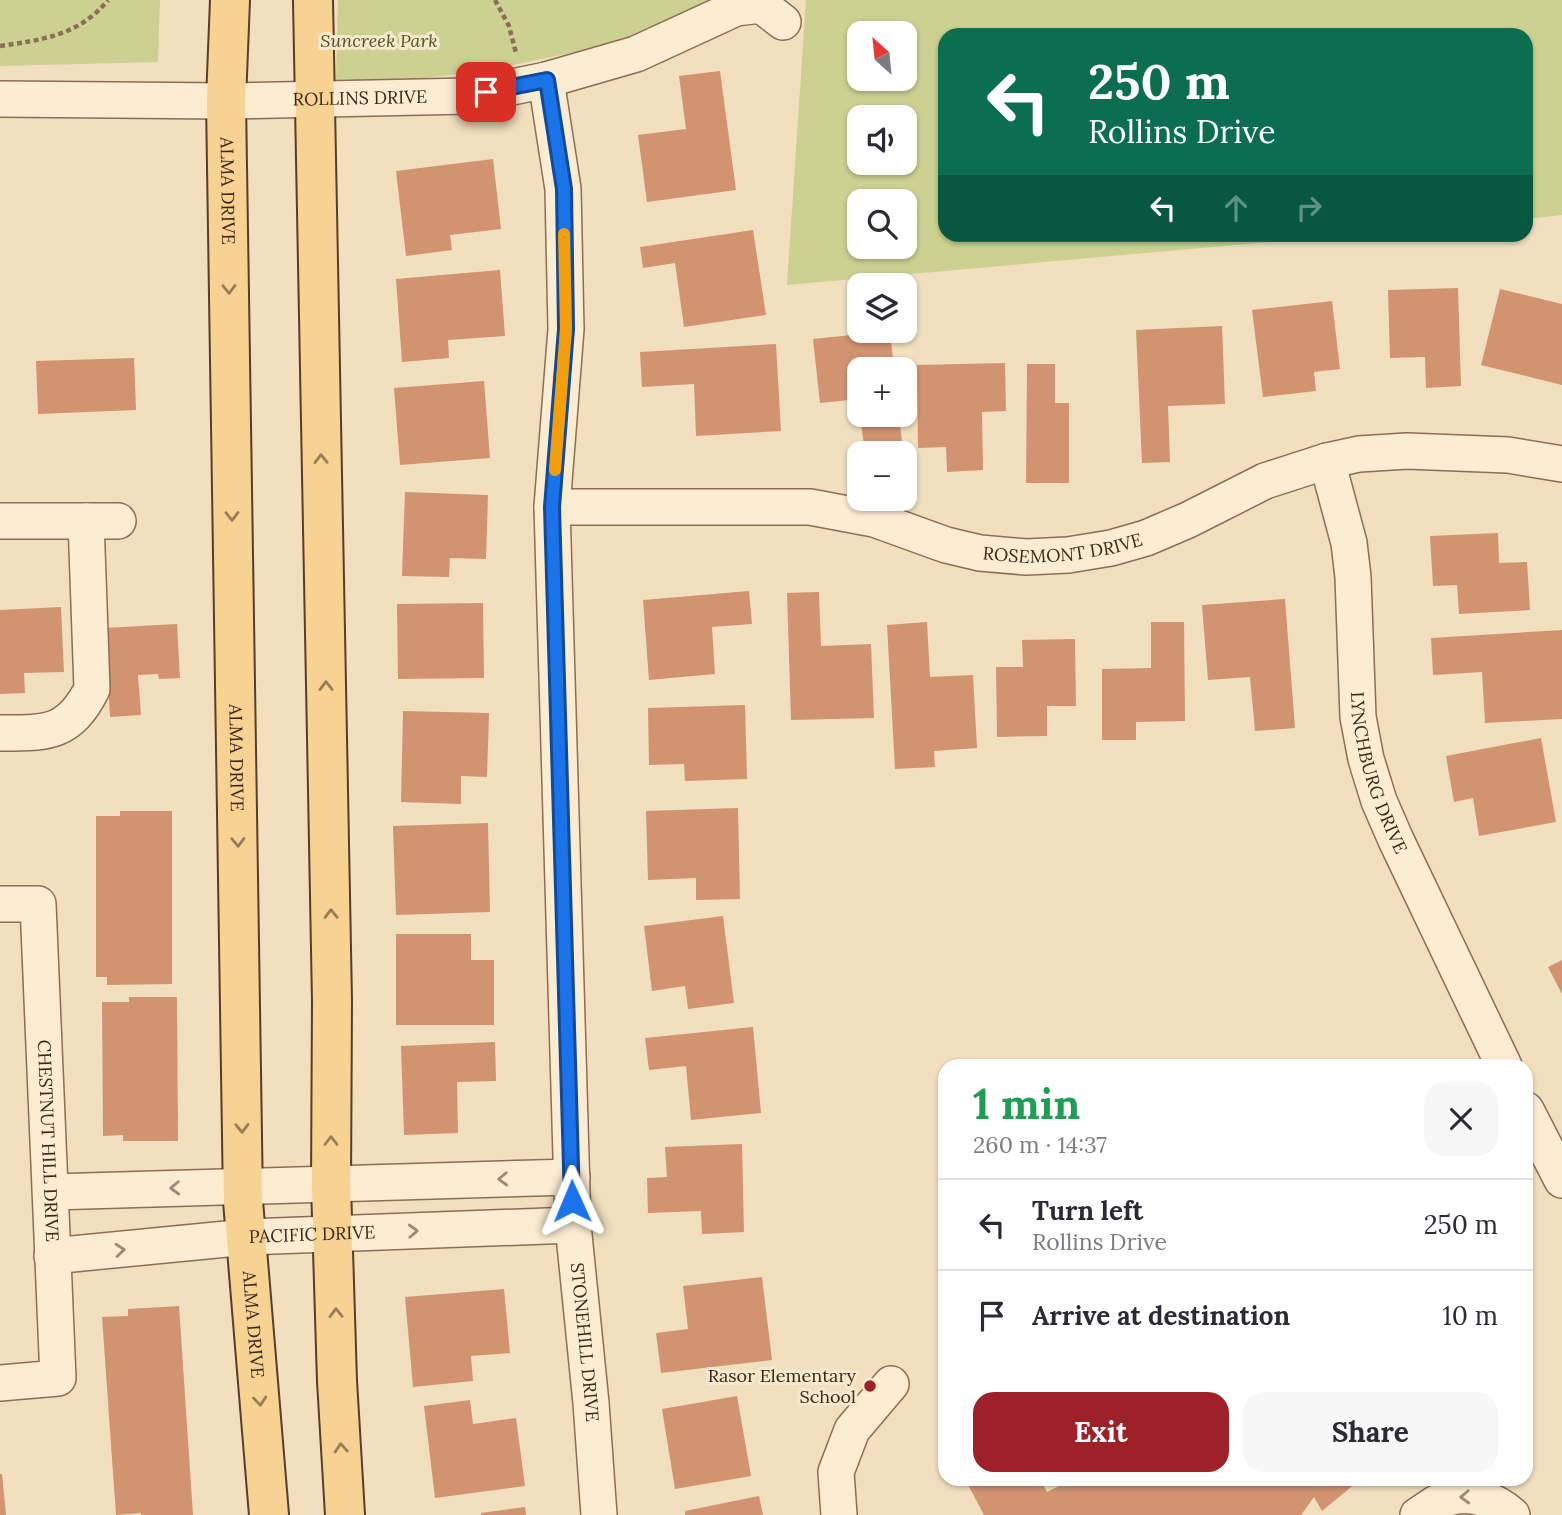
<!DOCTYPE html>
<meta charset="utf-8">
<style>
:root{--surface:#fff;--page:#f7f7f7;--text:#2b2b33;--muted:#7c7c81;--line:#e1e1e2;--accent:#9e212a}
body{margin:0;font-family:Lora,serif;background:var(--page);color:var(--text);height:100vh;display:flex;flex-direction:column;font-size:26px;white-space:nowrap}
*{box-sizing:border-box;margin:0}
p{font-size:23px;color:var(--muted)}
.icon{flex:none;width:38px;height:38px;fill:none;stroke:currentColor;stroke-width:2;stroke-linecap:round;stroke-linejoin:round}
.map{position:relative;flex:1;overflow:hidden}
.drawer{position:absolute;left:938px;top:1059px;width:595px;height:427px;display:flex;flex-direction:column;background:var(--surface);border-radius:21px;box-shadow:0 2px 5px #0004}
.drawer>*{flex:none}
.hud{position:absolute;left:938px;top:28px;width:595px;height:214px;border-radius:21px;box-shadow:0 2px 5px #0004;background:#0b6e4f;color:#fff;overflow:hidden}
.needle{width:46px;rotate:333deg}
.buttons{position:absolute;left:847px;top:21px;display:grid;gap:14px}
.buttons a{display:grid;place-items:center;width:70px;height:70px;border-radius:14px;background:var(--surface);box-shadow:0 2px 5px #0004;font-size:35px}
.pin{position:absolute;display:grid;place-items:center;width:60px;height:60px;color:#fff;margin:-30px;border-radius:14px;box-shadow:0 4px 10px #0006}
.me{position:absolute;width:77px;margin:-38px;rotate:359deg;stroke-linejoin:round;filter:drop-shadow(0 0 5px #0008)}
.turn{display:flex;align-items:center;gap:24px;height:147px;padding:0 35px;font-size:32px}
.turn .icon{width:91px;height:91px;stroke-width:2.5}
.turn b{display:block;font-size:49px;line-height:60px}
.lanes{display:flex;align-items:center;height:66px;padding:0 35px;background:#0003;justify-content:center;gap:35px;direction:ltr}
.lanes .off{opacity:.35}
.round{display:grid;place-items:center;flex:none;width:74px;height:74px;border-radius:21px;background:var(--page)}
.summary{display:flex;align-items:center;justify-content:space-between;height:119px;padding:0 35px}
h1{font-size:42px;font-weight:800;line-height:52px;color:#1e9e55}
.primary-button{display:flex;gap:14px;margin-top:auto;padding:14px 35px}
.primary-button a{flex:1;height:80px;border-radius:21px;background:var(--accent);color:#fff;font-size:28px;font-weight:800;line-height:80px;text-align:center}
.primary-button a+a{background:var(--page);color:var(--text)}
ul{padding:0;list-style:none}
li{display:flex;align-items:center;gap:21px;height:91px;padding:0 35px;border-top:2px solid var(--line)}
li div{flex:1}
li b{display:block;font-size:26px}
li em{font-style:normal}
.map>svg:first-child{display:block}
.green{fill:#ccd091;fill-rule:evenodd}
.building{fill:#d29371}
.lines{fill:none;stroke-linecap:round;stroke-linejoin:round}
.minor-casing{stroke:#8b6e55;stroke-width:38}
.major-casing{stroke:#583d2a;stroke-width:42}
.path{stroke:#8b6e55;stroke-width:4.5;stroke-dasharray:5 3.5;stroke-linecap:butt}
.minor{stroke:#fbecd2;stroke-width:35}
.major{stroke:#f8d292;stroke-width:38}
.oneway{stroke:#987d56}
.oneway2{stroke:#9a8a76}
.route-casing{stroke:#114b97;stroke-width:18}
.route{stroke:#1a73e8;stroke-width:12}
.slow{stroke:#f59e0b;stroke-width:12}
.poi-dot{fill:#9e212a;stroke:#f8e9ce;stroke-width:2.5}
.labels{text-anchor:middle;stroke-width:6;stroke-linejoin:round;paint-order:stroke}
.park-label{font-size:18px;font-style:italic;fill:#4c5720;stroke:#f8e9ce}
.street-label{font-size:18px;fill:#39281b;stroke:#f8e9ce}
.poi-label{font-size:18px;fill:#39281b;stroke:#f8e9ce;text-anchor:end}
</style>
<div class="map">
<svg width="1562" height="1515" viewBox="0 0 1562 1515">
<rect width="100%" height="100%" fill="#f1dfbe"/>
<!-- green -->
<g class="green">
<path d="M0 0H160L158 62 0 66Z"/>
<path d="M338 0H741L609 45 489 70 401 81 336 84Z"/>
<path d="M806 0H1562V215L1526 219V35H945V234L1347 235 787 285ZM859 33H905V79H859ZM859 117H905V163H859ZM859 201H905V247H859Z"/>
</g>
<!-- building -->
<g class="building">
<path d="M720 71 736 190 647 202 638 135 686 129 679 76Z"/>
<path d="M493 159 501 229 450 235 452 250 406 256 396 171Z"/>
<path d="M753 230 766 315 684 327 675 263 643 268 640 247Z"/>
<path d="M500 270 505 336 448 340 449 358 402 362 396 279Z"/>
<path d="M1458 288 1461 386 1426 388 1425 357 1390 358 1388 290Z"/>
<path d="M1500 289 1562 304V385L1481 365Z"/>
<path d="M1332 301 1340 369 1314 372 1316 391 1263 397 1252 310Z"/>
<path d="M1222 326 1225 404 1168 406 1170 462 1142 463 1136 330Z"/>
<path d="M890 331 894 369H859V399L820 403 813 339Z"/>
<path d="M776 344 781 431 696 436 694 384 642 387 640 352Z"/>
<path d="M134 358 136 410 38 414 36 361Z"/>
<path d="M1005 363 1006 411 982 412 983 470 947 472 946 447 918 448 917 365Z"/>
<path d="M1027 364H1055V403H1069V483H1026Z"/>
<path d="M484 381 490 458 400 465 394 388Z"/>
<path d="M860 415H899L902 442 864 446Z"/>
<path d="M405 492 488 495 486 559 450 558 449 577 402 576Z"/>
<path d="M1498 533 1499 563 1527 562 1530 610 1459 614 1457 585 1433 586 1430 536Z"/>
<path d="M749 591 752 624 712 627 715 674 649 680 643 600Z"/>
<path d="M819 592 821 646 871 644 874 718 791 720 787 593Z"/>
<path d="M1285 599 1295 728 1255 731 1250 677 1208 680 1202 605Z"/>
<path d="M483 603 484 678 398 679 397 604Z"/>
<path d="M61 607 64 672 24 673 25 693 0 694V610Z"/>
<path d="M927 622 930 677 973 675 977 748 934 751 935 767 895 769 887 625Z"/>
<path d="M1151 622H1184L1185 721 1136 722V740H1102V669L1151 668Z"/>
<path d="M177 624 180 678 159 679 158 674 138 675 141 715 110 717 105 628Z"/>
<path d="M1562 630V719L1485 723 1482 672 1433 675 1431 638Z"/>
<path d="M1075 639 1076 706H1047V736L997 737 996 667H1023L1022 640Z"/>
<path d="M745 705 747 779 685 781 684 764 649 765 648 708Z"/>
<path d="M403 711 489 713 487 777 461 776V804L401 802Z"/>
<path d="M1541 738 1556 822 1479 836 1473 798 1454 802 1446 756Z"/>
<path d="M738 808 740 899 696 900V878L648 880 646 811Z"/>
<path d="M120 811H172V984L107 985V977H96V816H120Z"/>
<path d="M488 823 490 912 396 915 393 826Z"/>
<path d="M723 916 734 1003 688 1009 685 986 652 991 644 926Z"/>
<path d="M396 934H471V960H494V1025H396Z"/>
<path d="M1562 960V994L1548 967Z"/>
<path d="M129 997H177L178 1141H123V1135L103 1136 102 1002H129Z"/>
<path d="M753 1027 761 1113 691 1120 686 1066 649 1070 645 1038Z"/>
<path d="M495 1042 496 1081 457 1082 458 1133 404 1135 401 1046Z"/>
<path d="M742 1144 744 1232 702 1234 701 1211 648 1213 647 1178 667 1177 665 1147Z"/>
<path d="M762 1277 772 1360 661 1373 656 1333 688 1329 683 1286Z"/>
<path d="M504 1289 510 1353 471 1356 473 1381 413 1387 405 1297Z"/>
<path d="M179 1306 193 1515H141V1513L116 1515 102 1317 128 1316V1309Z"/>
<path d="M737 1396 751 1476 675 1489 662 1409Z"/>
<path d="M470 1400 473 1424 516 1418 525 1486 435 1498 424 1406Z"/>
<path d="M0 1474H2L6 1515H0Z"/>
<path d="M965 1479H1040L1047 1492 1073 1479H1361L1322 1511 1314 1497 1301 1515H984Z"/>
<path d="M759 1496 763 1515H685V1511Z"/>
<path d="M525 1507 526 1515H481V1513Z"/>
</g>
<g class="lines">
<defs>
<g id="minor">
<path id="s1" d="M546 80 563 189 566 329 552 507 573 1225 591 1403 599 1515"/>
<path id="s2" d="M0 99 226 101 468 96 546 80 636 54 736 8 761 5 783 22"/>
<path id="s3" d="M1327 461 1349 543 1353 577 1358 717 1366 759 1379 801 1396 840 1504 1066"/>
<path id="s4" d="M552 507H810L874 519 946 545 980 553 1026 557 1068 555 1111 548 1146 538 1188 520 1265 481 1327 461 1359 454 1407 451 1508 455 1562 464"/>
<path d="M0 521H118"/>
<path d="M0 733C48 733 69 734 92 689L86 521"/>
<path id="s5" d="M0 904H38L58 1378 0 1383"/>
<path d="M1526 1110 1562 1180"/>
<path d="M51 1192 572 1177"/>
<path id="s6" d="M52 1256 247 1237 573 1225"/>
<path d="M839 1515 836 1472 852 1430 891 1384"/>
<path d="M1418 1515C1427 1510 1438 1500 1448 1498 1471 1491 1495 1500 1512 1515"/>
</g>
<g id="major">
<path id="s7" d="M230 0 226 101 243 1201 269 1515"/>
<path d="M313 0 332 1001 331 1185 337 1381 345 1515"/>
</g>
</defs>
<!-- minor casing -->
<use href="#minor" class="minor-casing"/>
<!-- major casing -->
<use href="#major" class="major-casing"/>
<!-- path -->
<g class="path">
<path d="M495 0 509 26 516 53"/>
<path d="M0 46C42 40 80 35 108 0"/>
</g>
<!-- minor -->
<use href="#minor" class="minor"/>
<!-- major -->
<use href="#major" class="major"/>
</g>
<!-- one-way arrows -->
<defs><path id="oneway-chevron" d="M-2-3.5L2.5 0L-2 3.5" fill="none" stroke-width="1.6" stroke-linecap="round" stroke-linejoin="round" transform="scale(1.75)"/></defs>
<g class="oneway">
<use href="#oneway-chevron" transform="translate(229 289) rotate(89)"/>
<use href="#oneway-chevron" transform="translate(321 459) rotate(-91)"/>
<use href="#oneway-chevron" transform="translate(232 516) rotate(89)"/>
<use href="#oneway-chevron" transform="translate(326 686) rotate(-91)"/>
<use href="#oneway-chevron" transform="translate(238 842) rotate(89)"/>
<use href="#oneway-chevron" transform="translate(331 914) rotate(-91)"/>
<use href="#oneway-chevron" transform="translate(242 1128) rotate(89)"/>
<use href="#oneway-chevron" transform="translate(331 1141) rotate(-90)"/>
<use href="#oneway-chevron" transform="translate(336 1313) rotate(-91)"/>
<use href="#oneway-chevron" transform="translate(260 1401) rotate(85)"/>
<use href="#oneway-chevron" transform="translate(341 1448) rotate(-94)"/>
</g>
<g class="oneway2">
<use href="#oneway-chevron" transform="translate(503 1179) rotate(178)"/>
<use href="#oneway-chevron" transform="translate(175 1188) rotate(178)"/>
<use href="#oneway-chevron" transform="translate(413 1231) rotate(-2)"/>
<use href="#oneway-chevron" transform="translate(120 1250) rotate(-5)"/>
<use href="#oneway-chevron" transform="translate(1465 1497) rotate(178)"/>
</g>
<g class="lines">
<defs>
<path id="route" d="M486 92 547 80 564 189 566 329 552 507 572 1201"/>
</defs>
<!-- route casing -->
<use href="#route" class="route-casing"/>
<!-- route -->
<use href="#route" class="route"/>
<!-- slow -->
<path class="slow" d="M555 470 566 329 564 234"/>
</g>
<!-- markers -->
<circle class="poi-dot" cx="870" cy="1386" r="7"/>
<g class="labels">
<!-- park labels -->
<g class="park-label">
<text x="379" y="47">Suncreek Park</text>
</g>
<!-- street labels -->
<g class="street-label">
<text dy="6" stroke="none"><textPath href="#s2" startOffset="360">ROLLINS DRIVE</textPath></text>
<text dy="6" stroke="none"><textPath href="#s7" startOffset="191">ALMA DRIVE</textPath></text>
<text dy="6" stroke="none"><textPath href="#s4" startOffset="518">ROSEMONT DRIVE</textPath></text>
<text dy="6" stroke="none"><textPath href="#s7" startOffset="758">ALMA DRIVE</textPath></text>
<text dy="6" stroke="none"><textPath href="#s3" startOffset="318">LYNCHBURG DRIVE</textPath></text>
<text dy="6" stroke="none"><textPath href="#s5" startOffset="275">CHESTNUT HILL DRIVE</textPath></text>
<text dy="6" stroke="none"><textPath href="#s6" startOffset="261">PACIFIC DRIVE</textPath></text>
<text dy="6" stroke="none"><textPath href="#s7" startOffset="1325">ALMA DRIVE</textPath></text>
<text dy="6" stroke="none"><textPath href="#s1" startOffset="1265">STONEHILL DRIVE</textPath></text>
</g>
<!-- poi labels -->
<g class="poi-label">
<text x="856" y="1382">Rasor Elementary<tspan x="856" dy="21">School</tspan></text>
</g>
</g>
</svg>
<div class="buttons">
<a><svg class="needle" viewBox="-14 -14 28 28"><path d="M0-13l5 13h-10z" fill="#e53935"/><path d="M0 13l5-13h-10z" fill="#7c7c81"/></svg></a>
<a><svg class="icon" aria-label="sound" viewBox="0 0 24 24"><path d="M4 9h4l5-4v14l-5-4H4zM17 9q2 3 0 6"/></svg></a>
<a><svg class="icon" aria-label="search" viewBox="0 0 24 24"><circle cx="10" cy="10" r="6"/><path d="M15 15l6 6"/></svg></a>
<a><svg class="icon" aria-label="layers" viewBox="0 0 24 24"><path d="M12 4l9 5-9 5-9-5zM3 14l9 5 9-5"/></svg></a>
<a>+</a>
<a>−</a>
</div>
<div class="pin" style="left:486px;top:92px;background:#d93025"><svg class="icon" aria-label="arrive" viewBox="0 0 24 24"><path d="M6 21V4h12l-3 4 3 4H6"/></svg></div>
<svg class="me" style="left:572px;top:1201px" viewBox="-20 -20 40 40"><path d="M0-17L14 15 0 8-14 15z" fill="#1a73e8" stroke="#fff" stroke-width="4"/></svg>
<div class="hud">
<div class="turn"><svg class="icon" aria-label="left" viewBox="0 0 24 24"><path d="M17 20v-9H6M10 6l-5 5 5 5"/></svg><div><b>250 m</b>Rollins Drive</div></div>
<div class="lanes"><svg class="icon" aria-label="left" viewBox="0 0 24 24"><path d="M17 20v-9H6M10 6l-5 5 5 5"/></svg><svg class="icon off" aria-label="ahead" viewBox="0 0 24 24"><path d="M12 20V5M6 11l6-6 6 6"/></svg><svg class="icon off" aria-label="right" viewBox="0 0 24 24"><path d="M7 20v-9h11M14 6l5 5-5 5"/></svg></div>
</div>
<section class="drawer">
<div class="summary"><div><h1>1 min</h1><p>260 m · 14:37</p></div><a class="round"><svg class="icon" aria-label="close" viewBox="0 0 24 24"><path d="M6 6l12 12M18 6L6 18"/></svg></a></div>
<ul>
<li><svg class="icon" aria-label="left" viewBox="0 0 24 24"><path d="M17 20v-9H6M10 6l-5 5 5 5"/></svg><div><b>Turn left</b><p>Rollins Drive</p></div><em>250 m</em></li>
<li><svg class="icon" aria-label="arrive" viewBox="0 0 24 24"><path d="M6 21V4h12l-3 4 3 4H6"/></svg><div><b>Arrive at destination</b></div><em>10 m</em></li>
</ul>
<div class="primary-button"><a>Exit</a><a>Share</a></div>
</section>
</div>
